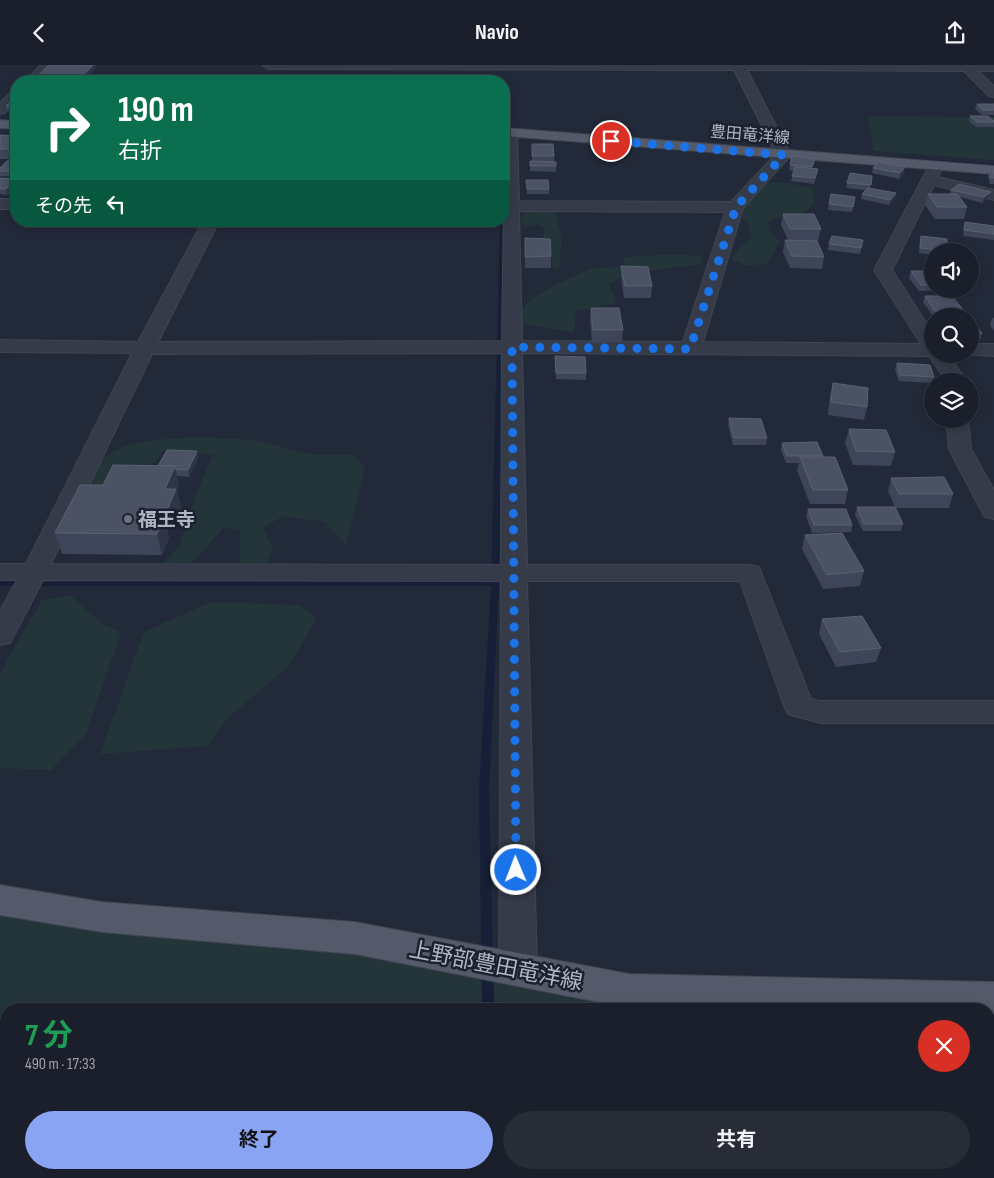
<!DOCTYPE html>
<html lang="ja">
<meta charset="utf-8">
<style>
:root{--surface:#1a1f2b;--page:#272c37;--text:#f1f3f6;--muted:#9fa2a9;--line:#383d47;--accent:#88a4f3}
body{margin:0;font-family:"Sofia Sans Condensed","Noto Sans JP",sans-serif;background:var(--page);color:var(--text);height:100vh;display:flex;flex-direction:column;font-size:19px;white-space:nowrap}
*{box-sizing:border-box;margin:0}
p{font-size:16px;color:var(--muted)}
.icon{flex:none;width:28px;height:28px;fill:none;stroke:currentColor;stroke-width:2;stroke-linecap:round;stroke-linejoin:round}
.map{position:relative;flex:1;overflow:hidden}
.side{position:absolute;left:0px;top:938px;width:995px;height:176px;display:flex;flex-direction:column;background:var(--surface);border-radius:20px 20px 0 0;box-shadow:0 2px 8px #0003,0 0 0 1px var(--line)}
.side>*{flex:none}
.banner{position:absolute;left:10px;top:10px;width:500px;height:152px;border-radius:20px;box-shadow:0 2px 8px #0003,0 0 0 1px var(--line);background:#0b6e4f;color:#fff;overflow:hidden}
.buttons{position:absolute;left:924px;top:178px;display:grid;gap:10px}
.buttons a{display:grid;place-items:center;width:55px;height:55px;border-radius:50%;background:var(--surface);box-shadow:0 2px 8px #0003,0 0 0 1px var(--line);font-size:25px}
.pin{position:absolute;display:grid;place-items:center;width:42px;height:42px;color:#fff;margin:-21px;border:2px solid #fff;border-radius:50%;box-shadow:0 1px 5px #0007}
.me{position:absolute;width:55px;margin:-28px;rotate:359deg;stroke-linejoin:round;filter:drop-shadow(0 0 4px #0008)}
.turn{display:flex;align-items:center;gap:18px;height:105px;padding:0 25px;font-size:22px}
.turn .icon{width:65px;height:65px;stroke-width:2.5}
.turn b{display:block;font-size:35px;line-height:42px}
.then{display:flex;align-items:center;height:48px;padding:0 25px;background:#0003;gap:10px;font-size:19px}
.round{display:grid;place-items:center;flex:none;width:52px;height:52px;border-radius:26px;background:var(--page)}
.overview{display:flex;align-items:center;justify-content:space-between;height:85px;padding:0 25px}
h1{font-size:30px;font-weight:700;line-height:38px;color:#1e9e55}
.button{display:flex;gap:10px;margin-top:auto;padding:10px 25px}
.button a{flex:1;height:58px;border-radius:30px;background:var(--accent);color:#111;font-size:20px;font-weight:700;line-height:58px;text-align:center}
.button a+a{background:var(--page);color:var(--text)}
header{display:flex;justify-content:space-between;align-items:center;height:65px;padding:0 25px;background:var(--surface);font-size:22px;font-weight:700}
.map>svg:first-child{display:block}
.green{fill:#24353a;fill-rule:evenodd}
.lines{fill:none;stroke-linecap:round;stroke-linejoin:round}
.stream{fill:#161f36;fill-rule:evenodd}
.minor-casing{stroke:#3f4552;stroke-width:2}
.major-casing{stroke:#3f4552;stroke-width:2}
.minor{fill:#363b49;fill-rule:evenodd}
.major{fill:#545a69;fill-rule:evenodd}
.wall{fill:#3e4558}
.shaded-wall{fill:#2d3547}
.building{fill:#4a5264;stroke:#5a6173}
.route{stroke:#1a73e8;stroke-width:9;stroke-dasharray:0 16.2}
.worship-dot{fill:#6b7280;stroke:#1b212e;stroke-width:2}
.labels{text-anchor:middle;stroke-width:5;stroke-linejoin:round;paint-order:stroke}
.far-street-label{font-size:16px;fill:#b1b6c5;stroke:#1b212e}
.poi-label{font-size:19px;font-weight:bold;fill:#b1b6c5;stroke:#1b212e;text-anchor:start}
.near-street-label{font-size:22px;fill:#b1b6c5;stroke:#1b212e}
</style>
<header><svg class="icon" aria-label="back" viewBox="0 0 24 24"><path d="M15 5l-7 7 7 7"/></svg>Navio<svg class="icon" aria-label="share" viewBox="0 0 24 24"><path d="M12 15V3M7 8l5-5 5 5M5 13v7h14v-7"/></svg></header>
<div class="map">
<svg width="994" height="1113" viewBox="0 0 994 1113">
<rect width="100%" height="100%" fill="#222939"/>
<!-- green -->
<g class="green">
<path d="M869 51 994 52V95L873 86Z"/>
<path d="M774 117 788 118 813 123 814 138 802 150 777 152 768 157 770 167 780 176 768 198 748 201 731 195 740 182 751 172 748 158 743 153V143L756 120Z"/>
<path d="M550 146 555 149 562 173 559 204 553 203 550 183 543 170 545 163 538 159 527 162 520 157 523 149Z"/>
<path d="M675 189 700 191 702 199 630 208 609 219 616 238 576 246 574 268 512 257 531 234 557 219 592 203 623 202 625 192Z"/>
<path d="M196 372 254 375 308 389 354 390 365 403 346 480 325 457 283 451 263 463 273 484 265 501H240V464L223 463 193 497 164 499 180 480 196 429 213 390 164 385 155 397 129 411 107 429 89 420C92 414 93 404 98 399 120 373 165 375 196 372Z"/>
<path d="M70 530 101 558 121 567 86 669 51 705 0 703V608L42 535Z"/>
<path d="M211 537 300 540 317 554 288 601 228 653 207 681 100 689 144 567Z"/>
<path d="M0 834 673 927 994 932V1113H0ZM6 944H989V1108H6Z"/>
</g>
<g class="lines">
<!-- stream -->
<g class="stream">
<rect x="0" y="54" width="16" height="2"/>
<path d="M504 61 528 65 526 66 507 64 506 98 504 99Z"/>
<path d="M856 90 994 99V101L858 92H856Z"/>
<path d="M504 155 506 156 499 518 489 725 494 936 512 940 514 944H484L482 940 479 725 491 521H0V515H491L500 156H504Z"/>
<rect x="989" y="959" width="5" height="12"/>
</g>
<defs>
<g id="minor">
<path d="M41 0H54L38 16H25Z"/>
<path d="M262 0H994V6H978L994 21V32L989 31 964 6 747 5 791 90 743 143 703 277 921 279 874 205 929 101 931 98H941L943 101 938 112 994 125V135L934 120 892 205 932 267V289H948L961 308 962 316H942L941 308 929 291 522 288 527 500H750L759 502 811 634 820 636H994V658H820L788 649 784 641 740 516H527L537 904 531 916 518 920 505 916 499 904 501 516 43 515 10 578 0 580V546L17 515H0V499H26L132 288 0 287V275L138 277 203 156H219L158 277 502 276 505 65H515L517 68 519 136 731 137 776 89 734 5 268 4ZM519 146 725 147 683 277 522 276ZM502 288 501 500 51 499 152 289Z"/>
<path d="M16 26V37L5 48 0 49V38L11 27Z"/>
<rect x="0" y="134" width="16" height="10"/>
<path d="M970 279H994V291L963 289H970Z"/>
<path d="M946 354H968L971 384 994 425V454L985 452 982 447 949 384Z"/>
<path d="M0 959 6 961V997L0 995Z"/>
<path d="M419 1108H472L474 1113H421Z"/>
</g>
<g id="major">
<path d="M0 55 16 56V64L0 63Z"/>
<path d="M504 63 994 101V109L504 71Z"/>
<path d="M0 820 102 837 355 857 629 909 994 917V951H989V944L629 943 355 889 102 867 0 850Z"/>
</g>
</defs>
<!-- minor casing -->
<use href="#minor" class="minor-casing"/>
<!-- major casing -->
<use href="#major" class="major-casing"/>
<!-- minor -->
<use href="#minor" class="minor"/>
<!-- major -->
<use href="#major" class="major"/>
</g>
<!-- wall -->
<g class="wall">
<path d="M16 31V46H7L6 41Z"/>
<path d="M977 39H994V50H982L975 44Z"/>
<path d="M970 51 994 56V62H976L969 56Z"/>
<path d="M0 70 16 71V94H0Z"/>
<path d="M532 79 554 91V96L556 97V107L530 106V96H532Z"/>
<path d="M815 94 812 104H818L814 119 791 116 794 106 789 105 790 100Z"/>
<path d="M16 97V112L0 111V103Z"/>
<path d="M873 103 904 108 899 114 872 108Z"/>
<path d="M989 106 994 107V119H990L988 112Z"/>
<path d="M850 108 872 111 870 123 896 128 895 134 889 140 861 134 862 129 866 125 846 123Z"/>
<path d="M0 113 16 114V121L7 130 0 129Z"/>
<path d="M526 115 549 124V129H527Z"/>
<path d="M951 125 989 132 982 138 960 132 967 142 964 154H935L925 140 928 129H950Z"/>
<path d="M831 129 855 132 852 147 828 145Z"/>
<path d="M783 149 821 164 818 176 788 175 781 160Z"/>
<path d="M965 157 994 161V175L963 171Z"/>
<path d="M921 171 947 174V186H932V190L919 188 920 177Z"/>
<path d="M525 173 551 191V203H525Z"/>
<path d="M785 175 824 192 822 204 790 203 783 187Z"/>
<path d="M863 175 860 189 828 185 829 179Z"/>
<path d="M621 201 652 221 651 233H624L621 213Z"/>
<path d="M911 206H932V224H946V225L919 226 909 213Z"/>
<path d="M925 231 963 245 961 251H933L923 237Z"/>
<path d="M591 243 623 265 622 277 592 278 590 255Z"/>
<path d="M992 253H994V266L990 260Z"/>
<path d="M970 254 982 268 980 275H970Z"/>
<path d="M555 291 586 308V315L556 314Z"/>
<path d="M897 298 934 312 932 318 899 316 895 305Z"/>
<path d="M833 318 867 342 864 355 828 350 830 331Z"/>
<path d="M729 353 767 373 766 380H733L728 360Z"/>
<path d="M849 364 895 387 891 401 853 400 845 378Z"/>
<path d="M782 378 823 391 848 425 845 439H810L797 405 799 398H786L781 385Z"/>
<path d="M197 386 198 393 189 412 177 411 179 421 177 426 181 444 173 463H167L169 473 162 490 62 489 55 468 158 401Z"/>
<path d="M891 413 953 429 949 443H896L903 459 901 466H863L855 450 857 442H895L888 426Z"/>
<path d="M808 444 852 460 851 467 812 468 806 451Z"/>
<path d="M805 470 864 506 860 521 823 524 802 484Z"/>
<path d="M822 554 881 583 876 597 836 602 819 569Z"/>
</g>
<!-- shaded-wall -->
<g class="shaded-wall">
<path d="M93 0H96V2L83 16H77Z"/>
<path d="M905 102 904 108 899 114 900 108Z"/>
<path d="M16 114V121L7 130 6 124Z"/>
<path d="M991 127 989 132 982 138 984 132Z"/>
<path d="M896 128 895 134 889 140 890 135Z"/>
<path d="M197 386 198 393 189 412 188 405Z"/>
<path d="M175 401 179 421 177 426 181 444 173 463 165 424Z"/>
<path d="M156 443 160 462 164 452 169 473 162 490 157 469 152 452Z"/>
</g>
<!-- building -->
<g class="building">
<path d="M49 0H93L77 16H32Z"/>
<path d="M16 31V41H6Z"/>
<path d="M977 39H994V45H983Z"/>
<path d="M970 51H988L994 56V57H977Z"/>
<path d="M0 70 16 71V84H0Z"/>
<path d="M532 79H553L554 91H532Z"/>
<path d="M792 91 815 94 812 102 790 100Z"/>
<path d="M7 96 16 97V106H0V103Z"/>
<path d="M530 96 556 97V101H530Z"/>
<path d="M879 97 905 102 900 108 873 103Z"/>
<path d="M795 102 818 104 815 113 792 111Z"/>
<path d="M989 106 994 107V113H991Z"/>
<path d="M850 108 872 111 871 120 847 118Z"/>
<path d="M0 113 16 114 6 124H0Z"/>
<path d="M526 115H548L549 124H527Z"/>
<path d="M959 119 991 127 984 132 951 125Z"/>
<path d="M868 123 896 128 890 135 862 129Z"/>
<path d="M831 129 855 132 853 142 829 139Z"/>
<path d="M928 129H957L967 142H937Z"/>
<path d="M783 149H814L821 164H790Z"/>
<path d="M965 157 994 161V169L964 165Z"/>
<path d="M832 171 863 175 861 183 829 179Z"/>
<path d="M921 171 947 174V186L920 183Z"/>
<path d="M525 173 550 174 551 191 525 192Z"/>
<path d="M785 175 817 176 824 192 792 191Z"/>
<path d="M621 201 648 202 652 221H625Z"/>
<path d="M911 206H932V220H921Z"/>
<path d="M925 231H952L963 245 935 246Z"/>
<path d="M591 243H619L623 265H593Z"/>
<path d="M970 254 982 268 970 269Z"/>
<path d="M555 291 585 292 586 308H556Z"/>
<path d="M897 298 930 300 934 312 900 310Z"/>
<path d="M833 318 868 323 867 342 831 337Z"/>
<path d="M729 353 761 354 767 373H734Z"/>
<path d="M849 364 886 365 895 387 856 386Z"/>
<path d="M817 377 823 391H787L782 378Z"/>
<path d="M167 385 197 386 188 405 175 404V401H158Z"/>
<path d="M800 392H835L848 425H813Z"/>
<path d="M113 400 175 401 165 424H176L168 443H156L152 452H164L157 469 55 468 80 420H103Z"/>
<path d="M944 412 953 429H899L891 413Z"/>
<path d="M857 442H895L903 459H864Z"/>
<path d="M808 444H846L852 460H814Z"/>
<path d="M842 468 864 506 827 510 805 470Z"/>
<path d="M862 551 881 583 840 587 822 554Z"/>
</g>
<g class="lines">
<!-- route -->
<path class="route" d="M516 805 512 282 690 284 736 142 784 90 611 76"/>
</g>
<!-- markers -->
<circle class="worship-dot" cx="128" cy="454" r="5"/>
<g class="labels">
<!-- far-street labels -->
<g class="far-street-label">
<text transform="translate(750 69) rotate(5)" y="6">豊田竜洋線</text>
</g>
<!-- poi labels -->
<g class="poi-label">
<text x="138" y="461">福王寺</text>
</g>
<!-- near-street labels -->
<g class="near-street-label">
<text transform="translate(496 900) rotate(11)" y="8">上野部豊田竜洋線</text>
</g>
</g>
</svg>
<div class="buttons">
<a><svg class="icon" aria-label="sound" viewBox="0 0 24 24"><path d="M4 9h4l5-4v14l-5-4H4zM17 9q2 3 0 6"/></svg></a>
<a><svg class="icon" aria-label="search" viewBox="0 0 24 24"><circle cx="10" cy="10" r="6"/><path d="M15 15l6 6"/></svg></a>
<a><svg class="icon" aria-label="layers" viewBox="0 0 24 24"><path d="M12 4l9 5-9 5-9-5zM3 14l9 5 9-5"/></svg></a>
</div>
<div class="pin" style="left:611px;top:76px;background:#d93025"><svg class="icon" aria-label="arrive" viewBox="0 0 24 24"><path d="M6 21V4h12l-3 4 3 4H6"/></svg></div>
<svg class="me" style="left:516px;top:805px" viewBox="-20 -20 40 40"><circle r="17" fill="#1a73e8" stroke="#fff" stroke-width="3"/><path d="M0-11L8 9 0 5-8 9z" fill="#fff"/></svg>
<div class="banner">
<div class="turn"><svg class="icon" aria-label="right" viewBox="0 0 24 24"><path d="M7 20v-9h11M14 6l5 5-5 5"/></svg><div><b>190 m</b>右折</div></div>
<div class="then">その先<svg class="icon" aria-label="left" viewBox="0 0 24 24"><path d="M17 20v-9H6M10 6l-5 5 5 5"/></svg></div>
</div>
<section class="side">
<div class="overview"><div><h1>7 分</h1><p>490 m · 17:33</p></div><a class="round" style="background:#d93025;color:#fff"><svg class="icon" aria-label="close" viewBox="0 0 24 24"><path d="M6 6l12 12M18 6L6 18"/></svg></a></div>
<div class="button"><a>終了</a><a>共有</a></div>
</section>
</div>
